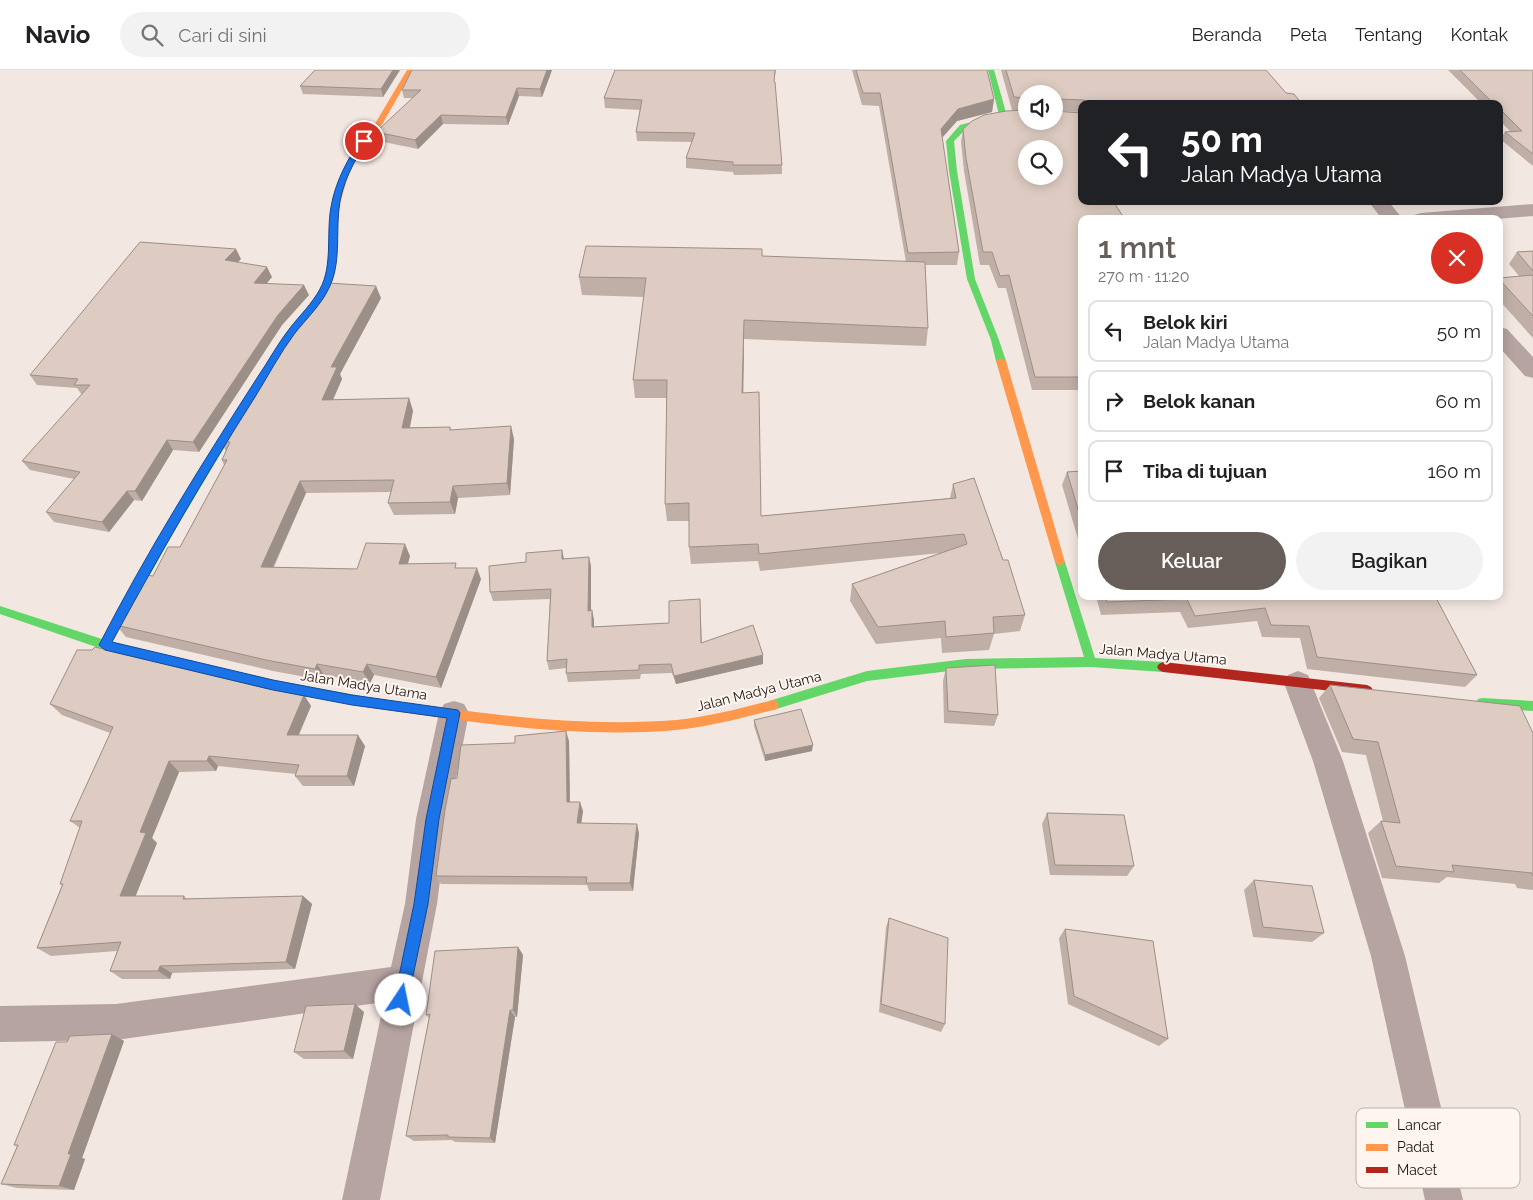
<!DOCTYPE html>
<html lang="id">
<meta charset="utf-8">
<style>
:root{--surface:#fff;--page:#f2f2f2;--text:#202124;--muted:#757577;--line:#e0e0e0;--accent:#675e5a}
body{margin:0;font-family:Raleway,sans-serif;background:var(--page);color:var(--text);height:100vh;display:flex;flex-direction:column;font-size:19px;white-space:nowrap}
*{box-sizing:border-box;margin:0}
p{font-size:16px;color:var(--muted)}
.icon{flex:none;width:28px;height:28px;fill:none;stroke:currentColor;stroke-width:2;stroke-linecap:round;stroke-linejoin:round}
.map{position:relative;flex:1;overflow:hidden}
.sheet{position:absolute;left:1078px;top:145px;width:425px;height:385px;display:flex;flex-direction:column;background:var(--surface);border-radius:10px;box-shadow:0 2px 12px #0003}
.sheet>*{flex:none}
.top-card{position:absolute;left:1078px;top:30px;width:425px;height:105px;border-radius:10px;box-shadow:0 2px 12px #0003;background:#202124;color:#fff;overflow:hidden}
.fabs{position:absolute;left:1018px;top:15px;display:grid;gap:10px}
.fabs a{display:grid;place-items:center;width:45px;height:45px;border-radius:50%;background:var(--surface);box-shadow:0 2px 12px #0003;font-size:25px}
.pin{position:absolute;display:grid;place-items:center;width:42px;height:42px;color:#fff;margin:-21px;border:2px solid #fff;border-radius:50%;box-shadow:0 1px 5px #0007}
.me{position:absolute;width:55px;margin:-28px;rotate:11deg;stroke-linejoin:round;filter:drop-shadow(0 0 4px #0008)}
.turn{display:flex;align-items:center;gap:18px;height:105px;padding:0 20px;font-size:22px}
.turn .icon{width:65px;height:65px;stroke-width:2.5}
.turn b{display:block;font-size:35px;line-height:42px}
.round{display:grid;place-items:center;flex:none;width:52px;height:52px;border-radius:26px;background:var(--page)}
.overview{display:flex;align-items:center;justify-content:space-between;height:85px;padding:0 20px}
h1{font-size:30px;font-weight:600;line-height:38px;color:var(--accent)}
.cta{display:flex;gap:10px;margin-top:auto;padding:10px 20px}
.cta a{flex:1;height:58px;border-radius:30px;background:var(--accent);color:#fff;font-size:20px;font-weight:600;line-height:58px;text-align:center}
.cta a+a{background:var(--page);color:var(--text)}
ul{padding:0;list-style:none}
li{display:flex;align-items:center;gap:15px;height:62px;margin:0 10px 8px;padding:0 10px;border:2px solid var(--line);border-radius:10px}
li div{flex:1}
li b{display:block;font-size:19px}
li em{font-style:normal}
header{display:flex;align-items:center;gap:30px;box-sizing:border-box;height:70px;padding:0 25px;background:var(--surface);border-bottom:1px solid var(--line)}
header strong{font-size:24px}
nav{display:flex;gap:28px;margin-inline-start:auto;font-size:18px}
.search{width:350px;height:45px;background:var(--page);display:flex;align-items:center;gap:12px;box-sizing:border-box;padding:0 18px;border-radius:28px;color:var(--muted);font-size:19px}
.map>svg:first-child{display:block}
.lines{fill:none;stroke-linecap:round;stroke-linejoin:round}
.street{fill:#b6a4a2;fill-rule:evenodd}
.fast{fill:#63d668;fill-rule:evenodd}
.slow{fill:#ff974d;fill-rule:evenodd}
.jam{fill:#b3261e;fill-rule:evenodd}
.wall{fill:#bfafa7;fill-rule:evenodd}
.shaded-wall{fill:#9b8f88}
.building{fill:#deccc2;stroke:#9b8f88;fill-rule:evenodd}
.route{fill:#1a73e8;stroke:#114b97}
.labels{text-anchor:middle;stroke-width:4;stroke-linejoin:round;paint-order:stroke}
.street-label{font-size:14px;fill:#1c1511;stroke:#fef5f1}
.key{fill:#fef5f1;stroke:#bab2ae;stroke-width:1}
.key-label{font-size:14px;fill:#1c1511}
</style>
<header>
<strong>Navio</strong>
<div class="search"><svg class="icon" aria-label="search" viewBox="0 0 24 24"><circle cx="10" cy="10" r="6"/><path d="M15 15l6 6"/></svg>Cari di sini</div>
<nav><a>Beranda</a><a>Peta</a><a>Tentang</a><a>Kontak</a></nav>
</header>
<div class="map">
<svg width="1533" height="1130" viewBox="0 0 1533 1130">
<rect width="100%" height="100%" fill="#f3e7e1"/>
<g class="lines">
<!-- street -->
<g class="street">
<path d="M1368 131H1388L1403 149H1382Z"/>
<path d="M1533 134V146L1496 149H1411L1414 145 1421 143Z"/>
<path d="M1499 257 1507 259 1533 287V308L1525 306 1499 277Z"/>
<path d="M1298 601 1308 605 1343 691 1405 886 1463 1130H1425L1371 886 1313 691 1284 613 1288 605Z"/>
<path d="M454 631 464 634 469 643 448 749 437 834 380 1130H342L384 932 116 970 0 972V936L116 934 391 897 405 834 416 749 439 643 444 634Z"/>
</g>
<!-- fast -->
<g class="fast">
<path d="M988 0H994L1007 46 966 59 954 71 957 101 975 209 999 270 1006 291 1001 294 996 291 991 270 967 209 949 101 946 71 960 55 999 45Z"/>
<path d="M241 338 246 341 175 460 112 572 273 610 372 628 376 629 378 633 376 637 372 638 273 620 105 580 0 544V536L102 569 167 454 238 339Z"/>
<path d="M1060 488 1065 492 1095 588 1163 592 1167 594 1169 597 1167 600 1163 602 1091 597 966 599 867 611 773 640 769 639 767 635 769 631 867 601 966 589 1084 587 1055 492Z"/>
<path d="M1482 628 1533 631V641L1482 638 1478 637 1476 633 1478 629Z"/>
</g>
<!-- slow -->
<g class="slow">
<path d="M407 0H413L383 53 359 82 347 109 339 137 335 199 330 217 307 249H301L300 247 322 217 327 199 331 137 339 109 352 82 376 52Z"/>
<path d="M1001 288 1006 291 1065 492 1060 496 1055 492 996 291Z"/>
<path d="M372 628C473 642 574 658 676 650 709 647 741 638 773 630L777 631 779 635 777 639 773 640C741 648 709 657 676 660 574 669 472 652 372 638L368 637 366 633 368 629Z"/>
</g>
<!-- jam -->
<path class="jam" d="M1163 592 1367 615 1371 617 1373 620 1371 623 1367 625 1163 602 1159 600 1157 597 1159 594Z"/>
</g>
<!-- wall -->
<g class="wall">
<path d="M315 0H400L383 27 303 24 300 16Z"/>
<path d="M412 0H552L542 27 519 26 508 55 443 54 418 79 379 71 376 62 413 28H404L402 20Z"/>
<path d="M615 0H776L774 12 782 95V104L734 105 733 102 686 98V88L692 72 637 71 636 62 640 40 605 38 604 28Z"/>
<path d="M852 0H987L994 29 992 42 957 51 942 68 959 182 957 195H925L928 258 926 276 744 269 743 323 761 446 950 428 953 414 1003 490 1025 545 1020 561 994 564 989 580 942 583 941 568 876 574 850 531 852 514 940 483 760 501 758 491 691 494 689 477V451H667L665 434 667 328H635L633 310 644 227 582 225 579 207 762 186 906 192 879 36 862 35Z"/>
<path d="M1001 0H1266L1286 23 1302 34H1081V131L1124 148 1123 149H1081V329L1078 320H1032L1006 218H998L989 195H980L964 101 961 72 963 59 1025 40H1012ZM1026 24 1054 51H1026ZM1054 41 1081 42V43Z"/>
<path d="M1448 0H1533V96L1500 69 1505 62 1510 61 1499 50V34H1482Z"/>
<path d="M1533 181V268L1499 230V208L1519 206 1509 194 1517 182Z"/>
<path d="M241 189 238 192 272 207 267 213 309 225 282 255 199 382 173 380 142 431 134 430 109 462 54 452 46 442 74 409 30 400 22 391 82 325 77 318 37 315 30 305Z"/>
<path d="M381 228 340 304 342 309 333 330 409 328 413 341 410 357H450L451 360 514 369 510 425 458 428 455 444 394 445 388 433 391 422 306 423 274 497 357 499 410 486 408 494 458 498 481 509 441 618 374 605 370 613 324 605 322 610 273 601 126 567 116 555 180 477 224 395 222 390 226 381 220 371Z"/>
<path d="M1081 401V479L1062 415 1067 402Z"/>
<path d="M564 489 591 496V541L594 550V557L669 553 700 529 702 573 763 594 676 614 672 603 641 604 640 609 568 612 566 603V598L549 600 547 591 550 529 493 531 490 522Z"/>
<path d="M1096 526H1435L1477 605 1465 617 1307 599 1300 568 1262 567 1257 551 1188 558 1180 542 1101 545Z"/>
<path d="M946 598 998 645 994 656 944 653 943 611Z"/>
<path d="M1330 615 1533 663V820L1517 818 1515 814 1447 807 1439 813 1382 808 1368 763 1381 751H1383L1366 685 1342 682 1319 628Z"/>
<path d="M265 618 304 625 311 636 299 665 365 676 354 716H303L295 706 296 704 218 696 216 701 179 702 152 768 157 773 135 826H184L187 829 303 826 312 834 295 899 172 903 170 909H122L110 901 117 881 51 886 37 878 62 815 60 814 80 758 70 751 110 663 62 645 50 634Z"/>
<path d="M754 650 812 681 765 691 754 656Z"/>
<path d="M569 671 570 732 583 741 581 753 639 763 633 821H589L587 815 441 814 436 806 457 708 515 673Z"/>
<path d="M1047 743 1134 796 1127 806 1050 805 1042 754Z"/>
<path d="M1254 810 1324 863 1312 872 1253 867 1244 820Z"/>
<path d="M889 848 945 954 941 962 879 942 886 857Z"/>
<path d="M1065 859 1168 969 1159 976 1068 934 1059 868Z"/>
<path d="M518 877 523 885 517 947H515L495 1073 455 1072 452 1070 414 1071 406 1066 429 948 426 945Z"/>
<path d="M364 942 353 989H304L294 982Z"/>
<path d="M112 964 124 971 82 1088 85 1089 74 1120 17 1118 1 1114 17 1076 14 1075 67 972Z"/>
</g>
<!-- shaded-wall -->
<g class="shaded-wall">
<path d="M393 0H400L383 27 381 19Z"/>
<path d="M547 0H552L542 27 540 19Z"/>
<path d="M517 18 519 26 508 55 506 47Z"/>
<path d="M994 29 992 42 957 51 939 71 941 59 958 39Z"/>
<path d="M441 45 443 54 418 79 415 70Z"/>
<path d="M236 179 241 189 230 200 225 190Z"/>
<path d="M267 197 272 207 259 222 254 213Z"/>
<path d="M304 215 309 225 282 255 199 382 193 372 278 245Z"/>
<path d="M376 216 381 228 340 304 342 309 327 343 322 330 331 297Z"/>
<path d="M744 250V269L743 341 742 323Z"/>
<path d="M409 328 413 341 407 370 402 358Z"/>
<path d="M511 356 514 369 510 425 507 413Z"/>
<path d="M167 370 173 380 142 431 135 421Z"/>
<path d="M300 411 306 423 268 508 261 497Z"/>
<path d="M453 416 458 428 455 444 450 432Z"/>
<path d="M127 421 134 430 109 462 102 452Z"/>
<path d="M405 474 410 486 404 505 399 494Z"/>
<path d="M562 480 564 489H562Z"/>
<path d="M589 487 591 496V550L588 541Z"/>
<path d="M477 498 481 509 441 618 436 607Z"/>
<path d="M592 540 594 550V566L592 557Z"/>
<path d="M763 585V594L676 614 674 606Z"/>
<path d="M317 594 324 605 322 610 315 599Z"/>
<path d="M367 594 374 605 370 613 363 602Z"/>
<path d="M304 625 311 636 294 675 287 665Z"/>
<path d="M566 661 569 671 570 741 567 732Z"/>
<path d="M358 665 365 676 354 716 347 706Z"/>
<path d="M813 675 812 681 765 691V685Z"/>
<path d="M209 686 218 696 216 701 207 691Z"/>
<path d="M169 691 179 702 152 768 157 773 132 835 120 826 140 762Z"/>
<path d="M580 732 583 741 580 762 577 753Z"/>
<path d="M637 754 639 763 633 821 630 813Z"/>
<path d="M303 826 312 834 295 899 286 892Z"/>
<path d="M518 877 523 885 517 947 513 940Z"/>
<path d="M160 896 172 903 170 909 158 901Z"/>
<path d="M355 934 364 942 353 989 344 981Z"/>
<path d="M510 940 515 947 495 1073 490 1068Z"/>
<path d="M112 964 124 971 82 1088 85 1089 74 1120 59 1116 68 1084Z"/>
</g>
<!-- building -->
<g class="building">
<path d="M315 0H393L381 19 300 16Z"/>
<path d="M412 0H547L540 19 517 18 506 47 441 45 415 70 376 62 421 20H402Z"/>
<path d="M615 0H775L774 12H775L782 95H733V92L686 88 695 63 636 62 642 30 604 28Z"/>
<path d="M856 0H987L994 29 958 39 941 59 959 182 908 183 880 23H863Z"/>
<path d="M1006 0H1266L1286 23 1294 24 1302 34H1085L1084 30 1057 29 1055 37H1054V24H1026V28L1014 27Z"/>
<path d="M1460 0H1533V84L1505 62 1522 61 1499 38V34H1494Z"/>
<path d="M1026 40V51H1054V41L1081 43V131H1113L1124 148 1081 149V307H1035L1009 205 1000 206 992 182H983L966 88 963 59 972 51 984 45 1006 41ZM1026 79H1054V106H1026Z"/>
<path d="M140 172 236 179 225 190 267 197 254 213 304 215 278 245 193 372 167 370 135 421H127L102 452 46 442 80 402 22 391 90 315H74L78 309 30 305Z"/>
<path d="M586 176 762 179V186L925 192 928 258 744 250 742 323 759 322 761 446 956 428 953 414 974 408 1003 490H1008L1025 545 993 547 994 563 946 567 945 551 878 557 852 514 967 474 964 464 759 484 758 474 689 477V433L665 434 667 310H633L646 208 579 207Z"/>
<path d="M1533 181V201L1517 182Z"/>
<path d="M1533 205V246L1499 209V208Z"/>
<path d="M328 213 376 216 331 297H337L322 330 409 328 402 358 450 357V360L511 356 507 413 453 416 450 432 388 433 394 410 300 411 261 497 357 499 366 473 405 474 399 494 456 493 455 498H477L436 607 367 594 363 602 317 594 315 599 266 590 116 555 145 505 153 506 168 477H180L227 390H222L230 372 220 371 296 254 319 226Z"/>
<path d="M1081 401V449L1067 402Z"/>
<path d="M562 480V489L589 487 588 541 592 540V557L669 553V531L700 529 701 573 753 555 763 585 674 606 671 594 639 595V600L566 603 567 589 547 591 551 519 490 522 489 496 526 492V483Z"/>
<path d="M1105 526H1435L1477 605 1317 587 1309 556 1271 555 1265 538 1195 546 1187 529 1107 532Z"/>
<path d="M95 577 265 618 304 625 287 665H358L347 706H295L299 695 209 686 207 691H169L140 762 146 763 120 826H184L183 829 303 826 286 892 160 896 158 901H110L121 872 37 878 63 814H60L82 751H70L113 657 50 634 77 580H92Z"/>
<path d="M995 595 998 645 948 641 946 598Z"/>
<path d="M1330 615 1520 636 1533 663V806L1532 803 1452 795 1454 802 1396 796 1381 751 1400 753 1378 672 1353 669Z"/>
<path d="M801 639 813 675 765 685 754 650Z"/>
<path d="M566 661 567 732H580L577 753 637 754 630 813H586L587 807 436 806 445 740 451 709 457 708 461 675 515 673V666Z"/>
<path d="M1047 743 1124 745 1134 796 1055 795Z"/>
<path d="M1254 810 1312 816 1324 863 1263 857Z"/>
<path d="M889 848 948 868 945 954 881 934Z"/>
<path d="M1065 859 1153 871 1168 969 1074 926Z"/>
<path d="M518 877 513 940H510L490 1068 448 1067V1065L406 1066 430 944 426 945 435 881Z"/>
<path d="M355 934 344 981 294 982 306 936Z"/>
<path d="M112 964 68 1084H71L59 1116 1 1114 18 1075H14L56 972H67L70 966Z"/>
</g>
<!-- route -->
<path class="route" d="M362 69 368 71C354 90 341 115 339 139 336 165 341 194 329 218 321 235 307 248 295 263 280 283 268 306 255 327 204 407 157 489 112 572L273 610 352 625 458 640 460 643 439 749 428 834 408 930 406 935 401 938 396 935 394 930 414 834 426 749 447 648 352 635 273 620 105 580 99 575C146 483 201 395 257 308 268 292 278 273 290 258 300 245 312 234 320 219 333 195 326 164 331 137 335 113 347 89 362 69Z"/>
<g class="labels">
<!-- street labels -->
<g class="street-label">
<text transform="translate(1163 584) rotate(5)" y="5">Jalan Madya Utama</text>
<text transform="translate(364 615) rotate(9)" y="5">Jalan Madya Utama</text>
<text transform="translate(759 621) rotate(-14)" y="5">Jalan Madya Utama</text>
</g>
</g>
<!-- legend -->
<rect x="1356" y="1038" width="164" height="80" rx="8" class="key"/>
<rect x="1366" y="1052" width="22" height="6" fill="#63d668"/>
<rect x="1366" y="1074" width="22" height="7" fill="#ff974d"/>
<rect x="1366" y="1097" width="22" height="6" fill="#b3261e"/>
<g class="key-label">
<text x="1397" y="1060">Lancar</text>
<text x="1397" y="1082">Padat</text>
<text x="1397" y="1105">Macet</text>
</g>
</svg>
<div class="fabs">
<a><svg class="icon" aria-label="sound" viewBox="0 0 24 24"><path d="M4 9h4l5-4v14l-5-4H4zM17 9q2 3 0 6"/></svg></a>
<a><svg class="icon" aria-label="search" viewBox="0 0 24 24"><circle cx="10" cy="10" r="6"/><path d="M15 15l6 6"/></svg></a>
</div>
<div class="pin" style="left:364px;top:71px;background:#d93025"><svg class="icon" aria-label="arrive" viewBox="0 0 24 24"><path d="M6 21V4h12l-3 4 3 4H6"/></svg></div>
<svg class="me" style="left:401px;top:930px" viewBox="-20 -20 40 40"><circle r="19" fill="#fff"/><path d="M0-13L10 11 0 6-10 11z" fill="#1a73e8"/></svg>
<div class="top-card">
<div class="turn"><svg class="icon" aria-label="left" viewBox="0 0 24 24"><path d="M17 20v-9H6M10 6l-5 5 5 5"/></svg><div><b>50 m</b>Jalan Madya Utama</div></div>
</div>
<section class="sheet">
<div class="overview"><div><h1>1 mnt</h1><p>270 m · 11:20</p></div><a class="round" style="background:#d93025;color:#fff"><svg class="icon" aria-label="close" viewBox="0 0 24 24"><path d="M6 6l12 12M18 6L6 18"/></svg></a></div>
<ul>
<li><svg class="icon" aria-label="left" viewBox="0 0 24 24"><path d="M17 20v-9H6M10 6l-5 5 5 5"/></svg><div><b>Belok kiri</b><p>Jalan Madya Utama</p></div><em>50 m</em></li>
<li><svg class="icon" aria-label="right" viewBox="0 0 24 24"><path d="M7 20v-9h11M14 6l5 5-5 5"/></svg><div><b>Belok kanan</b></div><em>60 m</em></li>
<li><svg class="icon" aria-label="arrive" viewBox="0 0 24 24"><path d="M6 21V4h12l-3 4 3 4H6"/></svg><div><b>Tiba di tujuan</b></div><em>160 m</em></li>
</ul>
<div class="cta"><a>Keluar</a><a>Bagikan</a></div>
</section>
</div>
